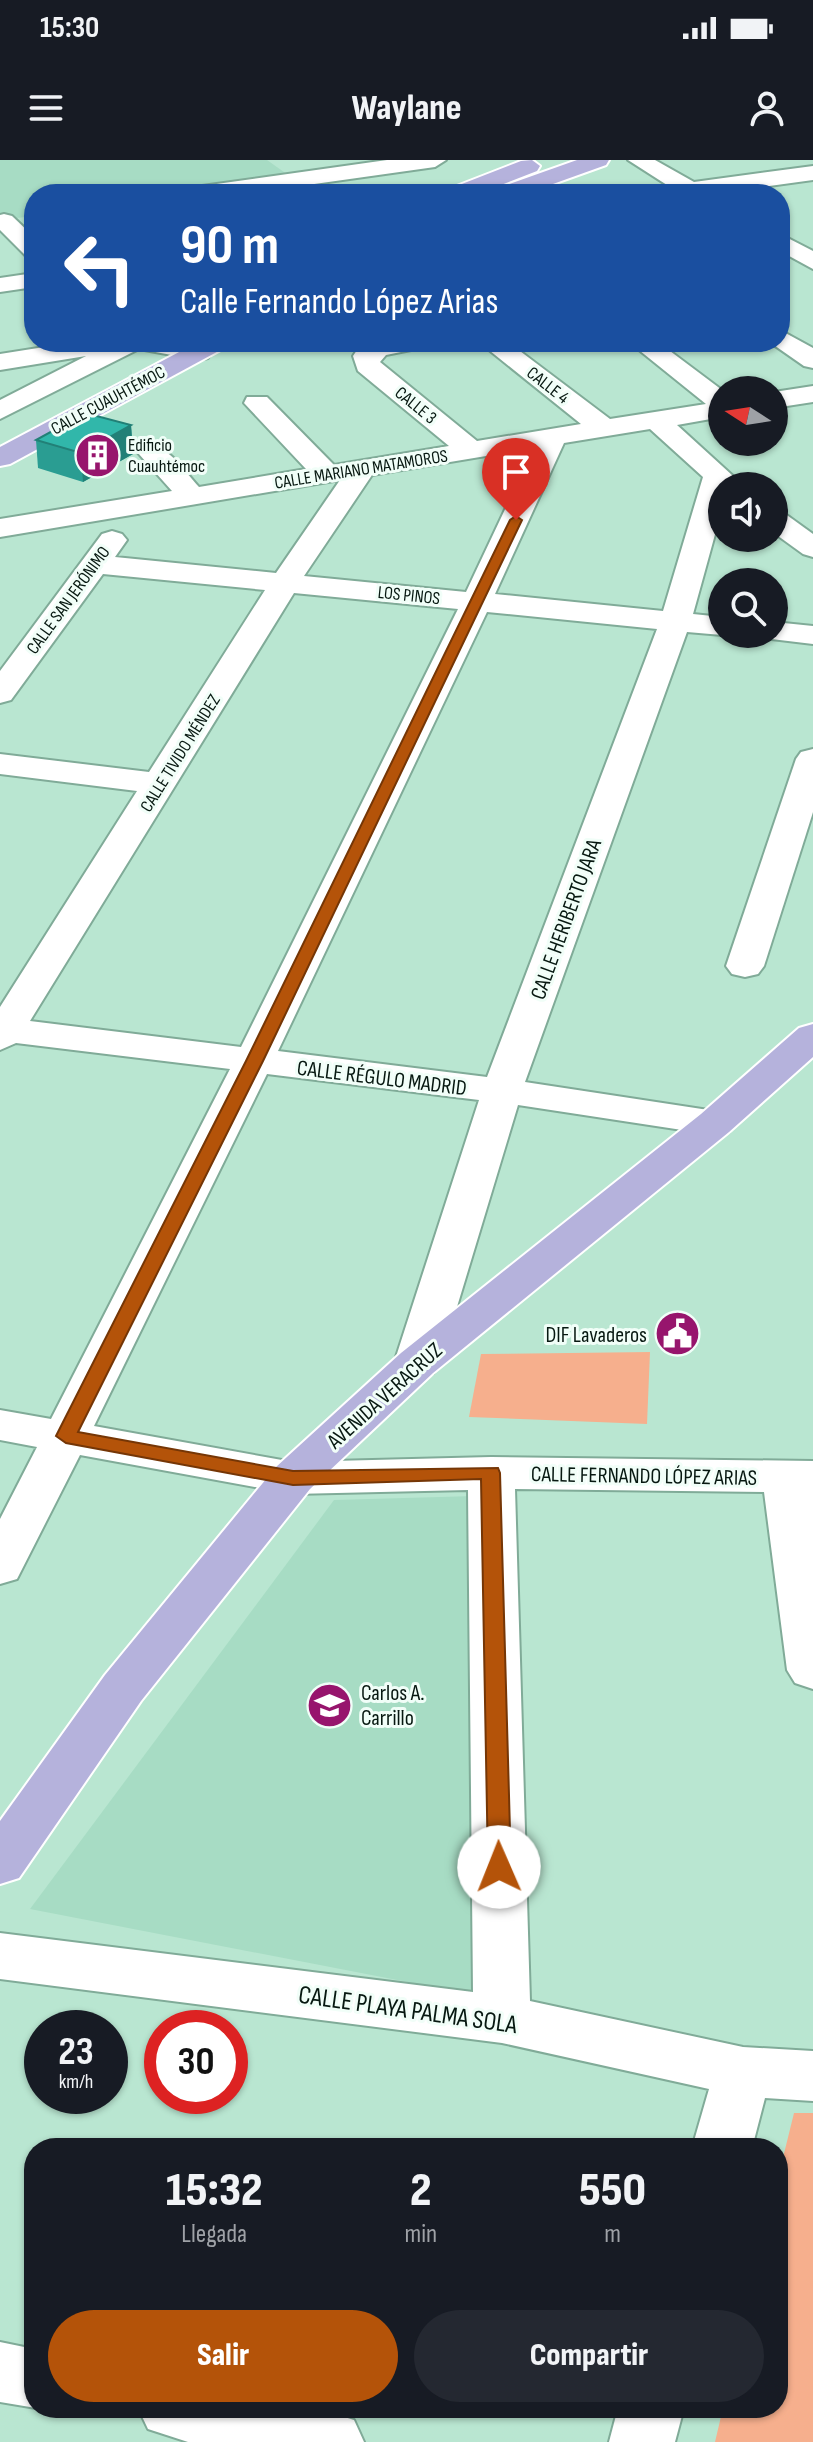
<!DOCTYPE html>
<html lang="es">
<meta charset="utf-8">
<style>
:root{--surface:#171b24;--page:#242831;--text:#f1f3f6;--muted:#9ea1a6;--accent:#b45309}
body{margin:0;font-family:"Sofia Sans Condensed",sans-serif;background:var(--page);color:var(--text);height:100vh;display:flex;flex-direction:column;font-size:30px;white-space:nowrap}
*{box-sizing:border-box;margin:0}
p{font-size:26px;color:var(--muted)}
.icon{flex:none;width:44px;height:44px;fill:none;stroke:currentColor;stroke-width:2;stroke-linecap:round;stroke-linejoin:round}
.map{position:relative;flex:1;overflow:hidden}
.sheet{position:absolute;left:24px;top:1978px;width:764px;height:280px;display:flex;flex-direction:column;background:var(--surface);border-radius:32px;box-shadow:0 2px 6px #0004}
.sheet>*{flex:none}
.banner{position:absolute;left:24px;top:24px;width:766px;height:168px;border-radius:32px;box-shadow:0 2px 6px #0004;background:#1a4fa0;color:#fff;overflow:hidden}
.needle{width:52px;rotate:282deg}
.tools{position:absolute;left:708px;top:216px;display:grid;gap:16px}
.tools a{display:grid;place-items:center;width:80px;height:80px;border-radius:50%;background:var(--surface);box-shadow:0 2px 6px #0004;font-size:40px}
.speed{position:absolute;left:24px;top:1850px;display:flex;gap:16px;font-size:40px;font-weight:700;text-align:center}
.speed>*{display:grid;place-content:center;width:104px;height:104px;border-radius:50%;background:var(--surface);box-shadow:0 2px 6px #0004;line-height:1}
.speed small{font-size:20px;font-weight:400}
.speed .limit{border:12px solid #d22;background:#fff;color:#111}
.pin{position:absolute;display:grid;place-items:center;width:68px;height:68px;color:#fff;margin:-82px -34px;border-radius:50% 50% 50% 0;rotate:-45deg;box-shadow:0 0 8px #0007}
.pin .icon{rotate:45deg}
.me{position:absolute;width:88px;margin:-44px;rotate:359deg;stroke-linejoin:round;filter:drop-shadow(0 0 6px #0008)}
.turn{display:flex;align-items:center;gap:28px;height:168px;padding:0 24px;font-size:36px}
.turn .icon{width:104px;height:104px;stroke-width:2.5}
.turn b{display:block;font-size:56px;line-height:68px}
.eta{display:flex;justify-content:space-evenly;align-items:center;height:136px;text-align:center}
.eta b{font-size:48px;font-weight:800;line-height:56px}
.action{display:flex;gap:16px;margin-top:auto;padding:16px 24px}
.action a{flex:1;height:92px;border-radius:48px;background:var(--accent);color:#fff;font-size:32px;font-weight:800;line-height:92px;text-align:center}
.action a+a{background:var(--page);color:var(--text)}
.status{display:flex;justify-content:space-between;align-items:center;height:56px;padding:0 40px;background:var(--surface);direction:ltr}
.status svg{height:22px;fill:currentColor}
header{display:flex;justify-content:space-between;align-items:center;height:104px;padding:0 24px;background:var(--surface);font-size:36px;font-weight:800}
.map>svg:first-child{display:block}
.built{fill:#a7dcc4}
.green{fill:#f6af8d}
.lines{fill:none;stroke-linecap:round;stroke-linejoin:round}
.minor-casing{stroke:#80ab98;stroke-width:4}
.major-casing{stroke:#fff;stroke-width:4}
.minor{fill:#fff;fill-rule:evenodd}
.major{fill:#b5b2dc;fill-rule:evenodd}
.wall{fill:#2a9d92}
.shaded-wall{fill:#228077}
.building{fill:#31b7aa;stroke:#228077;stroke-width:2}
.route{fill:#b45309;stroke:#753606;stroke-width:2}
.labels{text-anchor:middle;stroke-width:6;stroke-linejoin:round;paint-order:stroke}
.far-street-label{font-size:18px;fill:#071811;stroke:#f1fef8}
.far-poi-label{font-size:18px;fill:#071811;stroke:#f1fef8;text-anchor:start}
.street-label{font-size:22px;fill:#071811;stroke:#f1fef8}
.poi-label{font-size:22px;fill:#071811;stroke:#f1fef8;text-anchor:end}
.near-street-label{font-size:26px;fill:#071811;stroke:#f1fef8}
</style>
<div class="status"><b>15:30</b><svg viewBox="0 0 49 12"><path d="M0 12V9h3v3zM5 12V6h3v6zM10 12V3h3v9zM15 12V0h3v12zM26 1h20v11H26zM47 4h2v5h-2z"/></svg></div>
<header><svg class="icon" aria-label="menu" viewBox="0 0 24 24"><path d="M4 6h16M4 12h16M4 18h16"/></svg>Waylane<svg class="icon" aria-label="person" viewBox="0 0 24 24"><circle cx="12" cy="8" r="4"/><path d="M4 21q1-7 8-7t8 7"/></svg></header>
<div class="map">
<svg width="813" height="2282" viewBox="0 0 813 2282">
<rect width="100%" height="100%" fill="#b9e6d1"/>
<!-- built -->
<g class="built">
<path d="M0 0H267L298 22 206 34H34V56L0 60Z"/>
<path d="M475 1336 480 1836 30 1749 334 1340Z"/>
</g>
<!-- green -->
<g class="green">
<path d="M650 1192 647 1264 469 1257 481 1194Z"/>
<path d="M794 1953H813V2282H715L723 2248H778V2018Z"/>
</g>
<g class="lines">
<defs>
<g id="minor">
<path d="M387 0H446L435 7 243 34H184L187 29 195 27Z"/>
<path d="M628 0H655L694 22 813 6V20L710 34H644L647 29 667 25Z"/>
<path d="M4 54 12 56 34 77V98L26 96 0 70V55Z"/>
<path d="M780 74 813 91V109L780 91Z"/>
<path d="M34 113V127L0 132V118Z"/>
<path d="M780 170 813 188V208L804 206 771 183 780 182Z"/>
<path d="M76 182H187L208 186 212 192 208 198 199 200 139 189 0 259V240L86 196 0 210V194Z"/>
<path d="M375 182H430L426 187 386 195 380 202 477 281 581 264 479 182H508L610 259 706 244 629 182H658L722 230V257L677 265 744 326H722V349L693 454 722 457V474H727L722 475 687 472 525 922 715 951 729 954 735 963 729 972 715 975 518 945 440 1203 433 1213 417 1218 401 1213 394 1203 479 940 267 914 94 1266 293 1302 491 1297 813 1301V1529L795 1523 787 1510 764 1332 515 1329 530 1841 743 1887 813 1891V1941L765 1938 752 1988H692L709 1929 502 1883 0 1819V1773L473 1832 468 1330 293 1334 80 1295 17 1419 0 1424V1359L37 1287 0 1280V1250L51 1259 230 909 16 883 0 890V847L137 631 0 614V594L149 612 265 430 103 414 11 540 0 543V511L102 374 112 371 122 374 127 380 115 397 276 413 340 320 0 377V359L172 331 138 293 142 287C167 281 183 310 199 327L306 309 244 243 247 237H267L334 305 449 286 358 211 353 196 357 190ZM650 269 703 317 663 451 495 434 564 283ZM534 288 466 432 304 416 372 315ZM294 433 458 449 241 887 30 861ZM487 452 657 469 487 917 278 891Z"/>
<path d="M813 226V242L774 248V232Z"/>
<path d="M774 350 784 353 813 374V397L803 394 774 373Z"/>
<path d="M774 462 813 466V484L763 478 760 474H774Z"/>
<path d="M813 589V652L764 806 758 814 745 817 732 814 726 806 796 599 801 592Z"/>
<path d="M0 2182 34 2189 36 2248 0 2242Z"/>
<path d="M138 2248H316L354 2260 364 2282H188L148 2269Z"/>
<path d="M618 2248H684L675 2282H609Z"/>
</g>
<g id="major">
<path d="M532 0 540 6 537 11 478 34H446L449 29 521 1Z"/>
<path d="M577 0H609L606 5 525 34H492L495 29Z"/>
<path d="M198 182H230L226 187 10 304 0 306V287Z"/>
<path d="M813 864V897L729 972 433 1213 310 1329 141 1541 19 1718 0 1724V1661L105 1515 276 1307 401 1193 701 954 799 868Z"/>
</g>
</defs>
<!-- minor casing -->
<use href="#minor" class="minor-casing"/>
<!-- major casing -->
<use href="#major" class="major-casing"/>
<!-- minor -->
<use href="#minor" class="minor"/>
<!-- major -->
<use href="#major" class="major"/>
</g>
<!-- wall -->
<path class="wall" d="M131 265 133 294 83 322 38 308 36 280Z"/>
<!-- shaded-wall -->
<path class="shaded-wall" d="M131 265 133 294 83 322 81 293Z"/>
<!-- building -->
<path class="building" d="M85 253 131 265 81 293 36 280Z"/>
<!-- route -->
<path class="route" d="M516 356 522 360 263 901 78 1272 293 1311 498 1308 500 1313 511 1707 507 1714 499 1716 491 1714 488 1707 481 1319 293 1325 66 1283 56 1276 246 901 510 360Z"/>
<!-- icons -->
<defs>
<symbol id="building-disc" viewBox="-11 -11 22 22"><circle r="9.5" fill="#97156d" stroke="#f1fef8"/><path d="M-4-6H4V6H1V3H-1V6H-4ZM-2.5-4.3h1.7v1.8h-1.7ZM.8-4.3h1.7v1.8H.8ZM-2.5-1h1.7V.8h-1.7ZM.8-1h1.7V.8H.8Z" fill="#fff"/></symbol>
<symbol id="civic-disc" viewBox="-11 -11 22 22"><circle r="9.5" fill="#97156d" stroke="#f1fef8"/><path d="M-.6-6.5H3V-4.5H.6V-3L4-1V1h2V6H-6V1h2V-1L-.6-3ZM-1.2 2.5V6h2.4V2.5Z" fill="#fff"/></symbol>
<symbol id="school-disc" viewBox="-11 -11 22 22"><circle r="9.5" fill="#97156d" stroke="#f1fef8"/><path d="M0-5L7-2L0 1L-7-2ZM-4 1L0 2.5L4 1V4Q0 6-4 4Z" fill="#fff"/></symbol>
</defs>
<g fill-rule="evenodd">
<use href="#building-disc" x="72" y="270" width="51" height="51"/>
<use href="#civic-disc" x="652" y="1148" width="51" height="51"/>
<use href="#school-disc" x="304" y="1520" width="51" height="51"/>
</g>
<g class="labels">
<!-- far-street labels -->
<g class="far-street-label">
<text transform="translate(548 225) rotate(38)" y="6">CALLE 4</text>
<text transform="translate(108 240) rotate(-28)" y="6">CALLE CUAUHTÉMOC</text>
<text transform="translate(416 245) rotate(39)" y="6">CALLE 3</text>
<text transform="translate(361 309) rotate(-9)" y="6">CALLE MARIANO MATAMOROS</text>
<text transform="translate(409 435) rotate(6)" y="6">LOS PINOS</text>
<text transform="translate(68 440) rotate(-54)" y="6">CALLE SAN JERÓNIMO</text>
<text transform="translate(180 593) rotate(-58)" y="6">CALLE TIVIDO MÉNDEZ</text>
</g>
<!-- far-poi labels -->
<g class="far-poi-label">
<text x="128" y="291">Edificio<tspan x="128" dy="21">Cuauhtémoc</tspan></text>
</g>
<!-- street labels -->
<g class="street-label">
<text transform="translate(565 759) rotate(-70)" y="8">CALLE HERIBERTO JARA</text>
<text transform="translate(382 917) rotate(7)" y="8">CALLE RÉGULO MADRID</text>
<text transform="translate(384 1235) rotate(-42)" y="8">AVENIDA VERACRUZ</text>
<text transform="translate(644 1315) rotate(1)" y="8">CALLE FERNANDO LÓPEZ ARIAS</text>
</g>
<!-- poi labels -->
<g class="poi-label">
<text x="647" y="1182">DIF Lavaderos</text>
<text x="361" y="1540" text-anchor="start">Carlos A.<tspan x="361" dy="25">Carrillo</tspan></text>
</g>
<!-- near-street labels -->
<g class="near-street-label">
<text transform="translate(408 1849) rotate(8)" y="9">CALLE PLAYA PALMA SOLA</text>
</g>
</g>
</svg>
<div class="tools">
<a><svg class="needle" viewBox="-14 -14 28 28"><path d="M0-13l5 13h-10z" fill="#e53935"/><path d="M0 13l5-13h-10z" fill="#9ea1a6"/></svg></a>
<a><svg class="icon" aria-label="sound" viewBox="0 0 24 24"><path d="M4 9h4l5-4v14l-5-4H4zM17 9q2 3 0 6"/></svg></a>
<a><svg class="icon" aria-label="search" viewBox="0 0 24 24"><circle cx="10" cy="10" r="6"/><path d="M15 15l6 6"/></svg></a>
</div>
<div class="speed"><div>23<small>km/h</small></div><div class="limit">30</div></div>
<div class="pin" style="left:516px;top:360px;background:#d93025"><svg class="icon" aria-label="arrive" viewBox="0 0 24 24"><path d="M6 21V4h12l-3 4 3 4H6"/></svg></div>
<svg class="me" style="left:499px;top:1707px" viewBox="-20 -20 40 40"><circle r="19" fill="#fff"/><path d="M0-13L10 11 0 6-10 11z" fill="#b45309"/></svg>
<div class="banner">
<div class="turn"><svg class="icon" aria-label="left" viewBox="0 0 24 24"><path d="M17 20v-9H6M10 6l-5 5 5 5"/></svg><div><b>90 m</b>Calle Fernando López Arias</div></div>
</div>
<section class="sheet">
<div class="eta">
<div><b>15:32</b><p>Llegada</p></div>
<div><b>2</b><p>min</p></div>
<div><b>550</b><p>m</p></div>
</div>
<div class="action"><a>Salir</a><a>Compartir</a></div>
</section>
</div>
